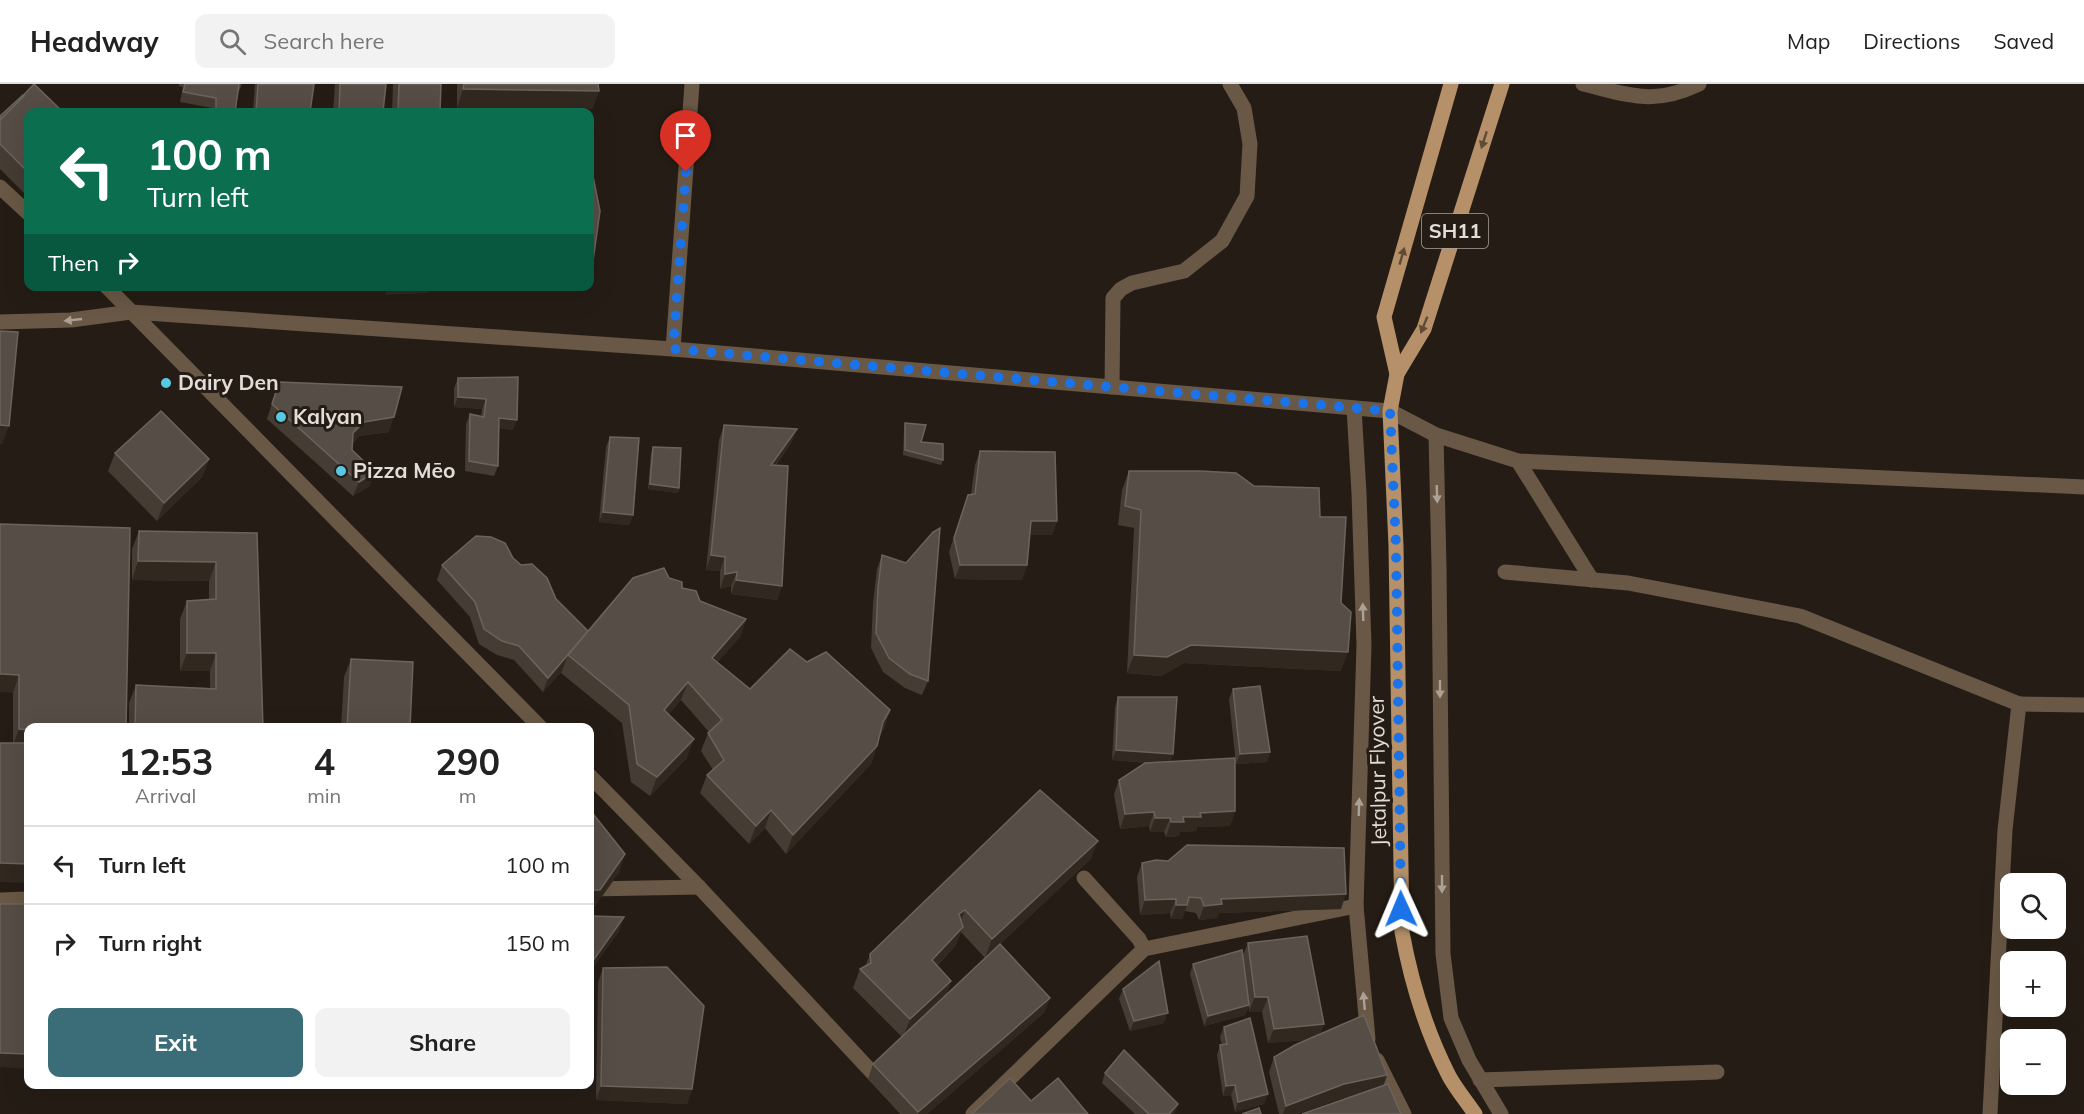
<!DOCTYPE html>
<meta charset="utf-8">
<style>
:root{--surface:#fff;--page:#f2f2f2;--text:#222;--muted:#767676;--line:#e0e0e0;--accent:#3a6d78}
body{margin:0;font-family:Mulish,sans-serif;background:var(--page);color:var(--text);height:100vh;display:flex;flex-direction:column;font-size:22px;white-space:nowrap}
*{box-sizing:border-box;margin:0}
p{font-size:20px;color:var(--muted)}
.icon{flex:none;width:33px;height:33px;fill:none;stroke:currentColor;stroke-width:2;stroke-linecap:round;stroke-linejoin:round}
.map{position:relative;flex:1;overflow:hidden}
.side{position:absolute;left:24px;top:639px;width:570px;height:366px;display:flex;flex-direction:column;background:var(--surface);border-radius:12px;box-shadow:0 6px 24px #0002}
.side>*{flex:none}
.banner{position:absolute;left:24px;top:24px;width:570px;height:183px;border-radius:12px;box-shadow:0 6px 24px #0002;background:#0b6e4f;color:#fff;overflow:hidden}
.buttons{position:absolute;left:2000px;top:789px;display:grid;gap:12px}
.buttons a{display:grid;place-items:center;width:66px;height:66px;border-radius:12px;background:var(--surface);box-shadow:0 6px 24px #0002;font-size:30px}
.pin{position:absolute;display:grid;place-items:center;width:51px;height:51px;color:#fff;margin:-62px -26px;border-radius:50% 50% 50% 0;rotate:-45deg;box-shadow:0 0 6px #0007}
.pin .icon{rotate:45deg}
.me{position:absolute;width:66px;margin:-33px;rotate:359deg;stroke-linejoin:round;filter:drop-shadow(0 0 4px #0008)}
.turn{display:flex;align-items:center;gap:21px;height:126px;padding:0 24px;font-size:27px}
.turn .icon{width:78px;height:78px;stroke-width:2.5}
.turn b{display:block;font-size:42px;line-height:51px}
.then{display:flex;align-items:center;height:57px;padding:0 24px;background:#0003;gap:12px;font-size:22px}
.eta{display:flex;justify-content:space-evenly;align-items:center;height:102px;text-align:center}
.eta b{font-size:36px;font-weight:700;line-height:42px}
.primary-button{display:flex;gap:12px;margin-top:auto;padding:12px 24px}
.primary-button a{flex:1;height:69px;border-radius:12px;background:var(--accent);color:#fff;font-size:24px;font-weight:700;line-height:69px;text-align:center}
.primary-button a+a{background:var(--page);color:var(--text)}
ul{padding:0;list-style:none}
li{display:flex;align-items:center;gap:18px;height:78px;padding:0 24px;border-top:2px solid var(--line)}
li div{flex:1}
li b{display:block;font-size:22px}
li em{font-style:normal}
header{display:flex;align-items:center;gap:36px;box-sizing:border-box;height:84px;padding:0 30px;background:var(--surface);border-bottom:2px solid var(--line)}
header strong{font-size:28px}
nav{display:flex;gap:33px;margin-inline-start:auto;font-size:21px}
.search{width:420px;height:54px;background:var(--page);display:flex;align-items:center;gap:15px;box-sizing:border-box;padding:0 21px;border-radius:12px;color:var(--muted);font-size:22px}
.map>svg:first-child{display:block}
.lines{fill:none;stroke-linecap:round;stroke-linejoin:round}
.lane{stroke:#695845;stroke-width:15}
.street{stroke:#695845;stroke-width:15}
.primary{stroke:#b59068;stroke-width:15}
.wall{fill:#453c34;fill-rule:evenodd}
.shaded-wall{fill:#312820}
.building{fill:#564d46;stroke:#6c645c;stroke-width:1.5}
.oneway{fill:#5f4b36}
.oneway2{fill:#aca195}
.route{stroke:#1a73e8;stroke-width:10;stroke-dasharray:0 18}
.poi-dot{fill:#57c9e2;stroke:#251d15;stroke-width:2}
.labels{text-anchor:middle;stroke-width:6;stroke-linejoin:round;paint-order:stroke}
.shield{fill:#251d15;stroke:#a9a39d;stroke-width:1.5}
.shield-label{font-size:20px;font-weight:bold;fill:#e2ddd7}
.poi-label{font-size:21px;font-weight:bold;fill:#e2ddd7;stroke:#251d15;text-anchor:start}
.street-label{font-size:21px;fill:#e2ddd7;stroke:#251d15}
</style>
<header>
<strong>Headway</strong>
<div class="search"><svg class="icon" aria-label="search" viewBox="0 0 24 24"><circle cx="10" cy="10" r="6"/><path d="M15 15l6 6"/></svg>Search here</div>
<nav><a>Map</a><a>Directions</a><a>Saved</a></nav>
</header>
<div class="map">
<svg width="2084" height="1030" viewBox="0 0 2084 1030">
<rect width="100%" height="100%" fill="#251d15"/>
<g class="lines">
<!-- lane -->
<g class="lane">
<path d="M1583 0C1630 11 1653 22 1699 0"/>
<path d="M1112 303 1113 214 1121 205 1132 199 1184 187 1222 157 1247 112 1250 60 1244 24 1230 0"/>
</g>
<!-- street -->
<g class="street">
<path d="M0 103 28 129"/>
<path d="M106 202 541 644"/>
<path d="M0 238 71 236 131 228 673 265 1390 327 1436 351 1518 377 2084 403"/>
<path d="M673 265 692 0"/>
<path d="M1354 324 1359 409 1364 561 1356 822 1368 955"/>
<path d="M1436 351 1439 482 1443 870 1451 934 1469 976 1501 1030"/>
<path d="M1518 377 1592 496"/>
<path d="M1505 488 1628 499 1800 532 2019 620 2005 746 1990 1030"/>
<path d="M2019 620 2084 621"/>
<path d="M590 692 699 803 911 1030"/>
<path d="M1084 794 1139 855 1144 865"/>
<path d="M590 805 699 803"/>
<path d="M0 816 28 815"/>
<path d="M1377 976 1404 1030"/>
<path d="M1480 996 1717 988"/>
<path d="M973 1030 1144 865 1356 822"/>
</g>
<!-- primary -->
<g class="primary">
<path d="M1397 290 1384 233 1451 0"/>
<path d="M1475 1030C1467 1018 1456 1005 1449 992 1426 947 1411 897 1402 848L1396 462 1390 327 1397 290 1424 245 1502 0"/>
</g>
</g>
<!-- wall -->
<g class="wall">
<path d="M179 0H242L239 7H238L235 28H212V24L180 18 183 3 179 2Z"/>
<path d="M255 0H314L310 28H253Z"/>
<path d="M335 0H386L383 28H333Z"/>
<path d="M393 0H441L440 28H392Z"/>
<path d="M457 0H598L599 7 592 25 457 24Z"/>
<path d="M28 28V113L0 85V32Z"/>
<path d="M518 293 513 346 499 344 498 382 494 392 465 387 466 340 470 330 481 333 482 325 454 323V304L458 294Z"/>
<path d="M279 298 389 348 359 352 353 359 352 366 370 402 353 412 267 335Z"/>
<path d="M905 339 921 358 943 376 941 381 903 371 904 345Z"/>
<path d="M724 341 797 345 791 359 776 381 782 502 777 516 731 510V502L720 505V487L706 486 719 356Z"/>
<path d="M610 353 633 431 629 441 599 438 606 363Z"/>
<path d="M653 363 679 404 678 409 648 405 651 369Z"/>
<path d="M980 367 1057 437 1052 451H1030L1027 481 1022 496 955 495 949 468 963 425 971 410 975 381Z"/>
<path d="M115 369 209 375 202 393 157 437 108 387Z"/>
<path d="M1129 387 1254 402 1320 433 1341 519V587L1184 579 1161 592 1127 589 1134 444 1118 441 1122 406Z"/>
<path d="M0 440 28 644 0 798 13 659V609Z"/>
<path d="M139 447 257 449 263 644H129V619L136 601 210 604V587H180V535L187 517 209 515V497L132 496V465Z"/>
<path d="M882 471 928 597 922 611 905 604 883 588 871 564 873 519 877 485Z"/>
<path d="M513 474 588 547 669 494 700 517 746 535 740 553 717 578 750 605 807 578 890 626 884 645 880 651 871 680 786 770 765 744 749 760 700 709 707 691 713 686 701 667 708 649 709 648 681 616 669 630 687 674 650 712 631 698 622 639 561 589 562 587 543 608 514 576 497 571 479 560 470 533 437 496 442 481Z"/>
<path d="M351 575 410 644H341L344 593Z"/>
<path d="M1233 605 1270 668 1267 678 1236 680 1229 615Z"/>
<path d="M1118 613 1171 677 1235 727 1230 742 1197 743 1196 747 1180 748 1179 752 1166 753 1164 748H1150L1149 742 1120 745 1114 710 1119 696 1148 679 1112 676 1115 623Z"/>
<path d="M1040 706 1091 775 1000 860 1045 928 927 1030H901L868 995 873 980 902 953 853 904 860 885 865 883 870 870ZM961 848 985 874 946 911 951 897 937 882 956 861Z"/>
<path d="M1142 779 1341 825 1219 829 1217 834 1199 836 1196 829 1185 827 1182 835H1171L1170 829 1140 831 1137 793Z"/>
<path d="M1248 859 1321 950 1387 991 1384 1001 1356 1011 1339 1015 1297 1030H1279L1269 988 1274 973 1307 956 1268 959 1262 928H1249V922L1245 931 1204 942 1190 890 1193 880 1242 873Z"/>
<path d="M603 884 692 1005 687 1020 596 1016 598 898Z"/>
<path d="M1123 905 1164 939 1130 947 1119 915Z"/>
<path d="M1224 943 1264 1020 1235 1028 1231 1011 1223 1012 1217 971 1220 961H1222L1220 953Z"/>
<path d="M1105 989 1178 1020 1174 1030H1135L1102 999Z"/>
</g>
<!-- shaded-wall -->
<g class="shaded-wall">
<path d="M463 5 599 7 592 25 457 24Z"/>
<path d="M590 177H593L590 187Z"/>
<path d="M274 202H291L286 206 274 204Z"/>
<path d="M388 202H431L428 209 385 211Z"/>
<path d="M458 313 486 315 482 325 454 323Z"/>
<path d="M394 333 389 348 359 352 348 363 353 349 364 338Z"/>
<path d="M499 334 517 336 513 346 495 344Z"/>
<path d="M0 341 9 342 2 360H0Z"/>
<path d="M797 345 791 359 765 395 771 381Z"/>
<path d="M209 375 202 393 157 437 164 419Z"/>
<path d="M375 388 370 402 353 412 359 398Z"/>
<path d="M650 400 679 404 678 409 648 405Z"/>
<path d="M603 428 633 431 629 441 599 438Z"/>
<path d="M1031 437H1057L1052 451H1026Z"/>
<path d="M711 471 725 473 720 487 706 486Z"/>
<path d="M138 477 216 478 209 497 132 496Z"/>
<path d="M960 481H1027L1022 496 955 495Z"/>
<path d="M737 488 731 502 720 505 725 490Z"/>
<path d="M736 496 782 502 777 516 731 510Z"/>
<path d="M746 535 740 553 705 592 712 574Z"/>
<path d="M1191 561 1348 568 1341 587 1184 579 1161 592 1127 589 1134 571Z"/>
<path d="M187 569H216L210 587H180Z"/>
<path d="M567 573 562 587 543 608 548 594Z"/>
<path d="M0 590 19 591 13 609 0 608Z"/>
<path d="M688 598 681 616 658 644 664 626Z"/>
<path d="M890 626 884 645 876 657 883 638Z"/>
<path d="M19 645 28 646V664H12Z"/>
<path d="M694 655 687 674 650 712 657 693Z"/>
<path d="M877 662 871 680 786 770 793 751Z"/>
<path d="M1116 666 1173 670 1170 680 1112 676Z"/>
<path d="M1270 668 1267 678 1236 680 1240 670Z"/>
<path d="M771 726 765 744 749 760 756 742Z"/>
<path d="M1235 727 1230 742 1197 743 1196 747 1180 748 1179 752 1166 753 1171 738 1183 733 1200 729Z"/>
<path d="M1154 728 1149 742 1120 745 1125 730Z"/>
<path d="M1155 734H1170L1164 748H1150Z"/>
<path d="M1098 757 1091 775 985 874 992 855Z"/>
<path d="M625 770 619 789 593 825H590V806Z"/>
<path d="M0 779 28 780V799L0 798Z"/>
<path d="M1346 810 1341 825 1219 829 1217 834 1199 836 1204 822 1221 815Z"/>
<path d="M1176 815 1170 829 1140 831 1145 816Z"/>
<path d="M1176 821H1187L1182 835H1171Z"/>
<path d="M965 826 958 844 959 830Z"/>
<path d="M624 833 619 848 590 888V881Z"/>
<path d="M963 843 956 861 925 894 932 876Z"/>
<path d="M951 897 944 915 903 953 910 935Z"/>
<path d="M1255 913H1268L1262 928H1249Z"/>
<path d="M1050 914 1045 928 927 1030H918V1028Z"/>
<path d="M1249 921 1245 931 1204 942 1208 932Z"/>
<path d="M1168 929 1164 939 1130 947 1134 937Z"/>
<path d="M1324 940 1319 955 1268 959 1274 945Z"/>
<path d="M0 969 28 970V985L0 983Z"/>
<path d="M1387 991 1382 1005 1339 1015 1297 1030H1283L1286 1022 1344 1000Z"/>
<path d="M472 1000H557L556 1005 471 1002Z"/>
<path d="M1235 1001 1231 1011 1223 1012 1226 1002Z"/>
<path d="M601 1002 692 1005 687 1020 596 1016Z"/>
<path d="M1268 1010 1264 1020 1235 1028 1238 1018Z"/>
<path d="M1178 1020 1174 1030H1169Z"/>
</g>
<!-- building -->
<g class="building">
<path d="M34 0 63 28H28V88L0 60V36Z"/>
<path d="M185 0H239L235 28H216V14L183 8Z"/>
<path d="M258 0H314L310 28H256Z"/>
<path d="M340 0H386L383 28H339Z"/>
<path d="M399 0H441L440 28H398Z"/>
<path d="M464 0H598L599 7 463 5Z"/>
<path d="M23 11 24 12 0 36V32Z"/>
<path d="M590 92H593L600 127 593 177H590Z"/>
<path d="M0 247 18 248 9 342 0 341Z"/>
<path d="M518 293 517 336 499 334 498 382 469 377 470 330 484 333 486 315 458 313V294Z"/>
<path d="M279 298 402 303 394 333 364 338 353 349 352 366 375 388 359 398 272 320Z"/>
<path d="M161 327 209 375 164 419 115 369Z"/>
<path d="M905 339 926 341 921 358 943 360V376L905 366Z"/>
<path d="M724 341 797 345 771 381 788 382 782 502 736 496 737 488 725 490V473L711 471Z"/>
<path d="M610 353 639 354 633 431 603 428Z"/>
<path d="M653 363 681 364 679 404 650 400Z"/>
<path d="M980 367 1055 368 1057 437H1031L1027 481H960L954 454 968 411 975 410Z"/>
<path d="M1129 387H1200L1236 389 1254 402 1319 404 1320 433H1346L1341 519 1351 528 1348 568 1191 561 1167 573 1134 571 1141 426 1125 422Z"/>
<path d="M0 440 130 444 126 644H28V646L19 645V591L0 590Z"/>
<path d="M940 444 928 597 910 590 889 574 876 549 878 504 882 471 906 479 933 448Z"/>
<path d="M139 447 257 449 263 644H135L136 601 216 605V569H187V517L216 515V478L138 477Z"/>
<path d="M476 452 491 453 505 459 513 474 521 481 532 480 547 494 556 515 588 547 548 594 519 562 502 557 484 545 475 518 442 481Z"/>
<path d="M664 484 669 494 682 498V504L696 507 700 517 746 535 712 574 750 605 790 565 807 578 826 568 890 626 883 638 877 662 793 751 771 726 756 742 707 691 724 676 708 649 722 636 688 598 664 626 694 655 657 693 637 680 629 621 568 571 633 494Z"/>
<path d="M351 575 413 578 410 644H347Z"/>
<path d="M1260 602 1270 668 1240 670 1233 605Z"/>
<path d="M1118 613H1177L1173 670 1116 666Z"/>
<path d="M501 642 516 644H500Z"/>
<path d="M0 659H28V780L0 779Z"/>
<path d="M1235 674V727L1200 729 1201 733H1183L1184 738H1171L1170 734H1155L1154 728 1125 730 1119 696 1145 679Z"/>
<path d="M1040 706 1098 757 992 855 965 826 959 830 963 843 932 876 951 897 910 935 860 885 871 879 870 870Z"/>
<path d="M590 726 625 770 600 806H590Z"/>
<path d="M1187 761 1344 764 1346 810 1221 815 1222 820 1204 822 1201 814 1189 813 1187 821H1176V815L1145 816 1142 779 1156 776 1168 777Z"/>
<path d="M0 820H28V970L0 969Z"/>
<path d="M590 832 624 833 590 881Z"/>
<path d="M1307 852 1324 940 1274 945 1268 913H1255L1248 859Z"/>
<path d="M1000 860 1050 914 918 1028 873 980Z"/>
<path d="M1242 866 1249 921 1208 932 1193 880Z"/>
<path d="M1159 877 1168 929 1134 937 1123 905Z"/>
<path d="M667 883 704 922 692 1005 601 1002 603 884Z"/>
<path d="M1364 931 1387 991 1344 1000 1286 1022 1274 973 1295 961Z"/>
<path d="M1250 934 1268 1010 1238 1018 1235 1001 1226 1002 1220 961 1227 960 1224 943Z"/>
<path d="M1124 966 1178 1020 1169 1030H1149L1105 989Z"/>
<path d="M1010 994 1031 1017 1058 994 1088 1030H972Z"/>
<path d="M1388 1000 1401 1030H1302Z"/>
<path d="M1259 1024 1261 1030H1242Z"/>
</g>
<!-- one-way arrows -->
<defs><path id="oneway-solid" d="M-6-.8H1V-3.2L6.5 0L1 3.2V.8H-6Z" transform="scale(1.5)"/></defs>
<g class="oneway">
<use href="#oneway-solid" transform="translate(1484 56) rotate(108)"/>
<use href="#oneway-solid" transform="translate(1402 172) rotate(-74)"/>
<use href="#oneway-solid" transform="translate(1424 241) rotate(112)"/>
</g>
<g class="oneway2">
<use href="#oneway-solid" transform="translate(73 236) rotate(174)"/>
<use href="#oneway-solid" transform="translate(1437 410) rotate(88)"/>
<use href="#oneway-solid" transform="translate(1363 528) rotate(-92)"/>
<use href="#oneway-solid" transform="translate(1440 605) rotate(90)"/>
<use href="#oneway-solid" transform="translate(1359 723) rotate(-88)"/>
<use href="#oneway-solid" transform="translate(1442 800) rotate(90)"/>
<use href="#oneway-solid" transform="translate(1364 917) rotate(-95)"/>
</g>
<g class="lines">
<!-- route -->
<path class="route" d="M686 88 673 265 1390 327 1396 462 1401 825"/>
</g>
<!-- markers -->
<g class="poi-dot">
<circle cx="166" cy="299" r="6"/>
<circle cx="281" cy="333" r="6"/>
<circle cx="341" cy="387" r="6"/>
</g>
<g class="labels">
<!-- shield labels -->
<rect class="shield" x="1422" y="130" width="66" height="34" rx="4.5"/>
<g class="shield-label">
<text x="1455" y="154">SH11</text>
</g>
<!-- poi labels -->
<g class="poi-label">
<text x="178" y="306">Dairy Den</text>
<text x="293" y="340">Kalyan</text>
<text x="353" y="394">Pizza Mēo</text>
</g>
<!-- street labels -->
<g class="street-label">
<text transform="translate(1378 687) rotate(-91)" y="7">Jetalpur Flyover</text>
</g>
</g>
</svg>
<div class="buttons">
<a><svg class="icon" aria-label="search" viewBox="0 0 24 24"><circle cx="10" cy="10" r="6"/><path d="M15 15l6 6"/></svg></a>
<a>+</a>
<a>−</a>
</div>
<div class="pin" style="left:686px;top:88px;background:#d93025"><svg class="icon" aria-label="arrive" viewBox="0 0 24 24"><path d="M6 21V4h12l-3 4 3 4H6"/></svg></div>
<svg class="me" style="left:1401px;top:825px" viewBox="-20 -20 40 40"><path d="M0-17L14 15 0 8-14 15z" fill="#1a73e8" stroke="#fff" stroke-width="4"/></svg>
<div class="banner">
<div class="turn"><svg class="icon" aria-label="left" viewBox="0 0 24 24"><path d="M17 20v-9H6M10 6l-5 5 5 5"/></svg><div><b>100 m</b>Turn left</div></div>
<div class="then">Then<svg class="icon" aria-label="right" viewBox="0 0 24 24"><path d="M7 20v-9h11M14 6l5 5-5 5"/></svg></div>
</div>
<section class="side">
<div class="eta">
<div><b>12:53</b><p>Arrival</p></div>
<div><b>4</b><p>min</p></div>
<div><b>290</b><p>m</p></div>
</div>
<ul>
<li><svg class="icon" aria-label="left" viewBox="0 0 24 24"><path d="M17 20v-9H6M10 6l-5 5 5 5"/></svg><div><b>Turn left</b></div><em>100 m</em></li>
<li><svg class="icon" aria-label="right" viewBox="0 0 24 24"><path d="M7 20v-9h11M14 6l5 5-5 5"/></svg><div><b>Turn right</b></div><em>150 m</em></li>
</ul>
<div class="primary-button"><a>Exit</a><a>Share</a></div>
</section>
</div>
